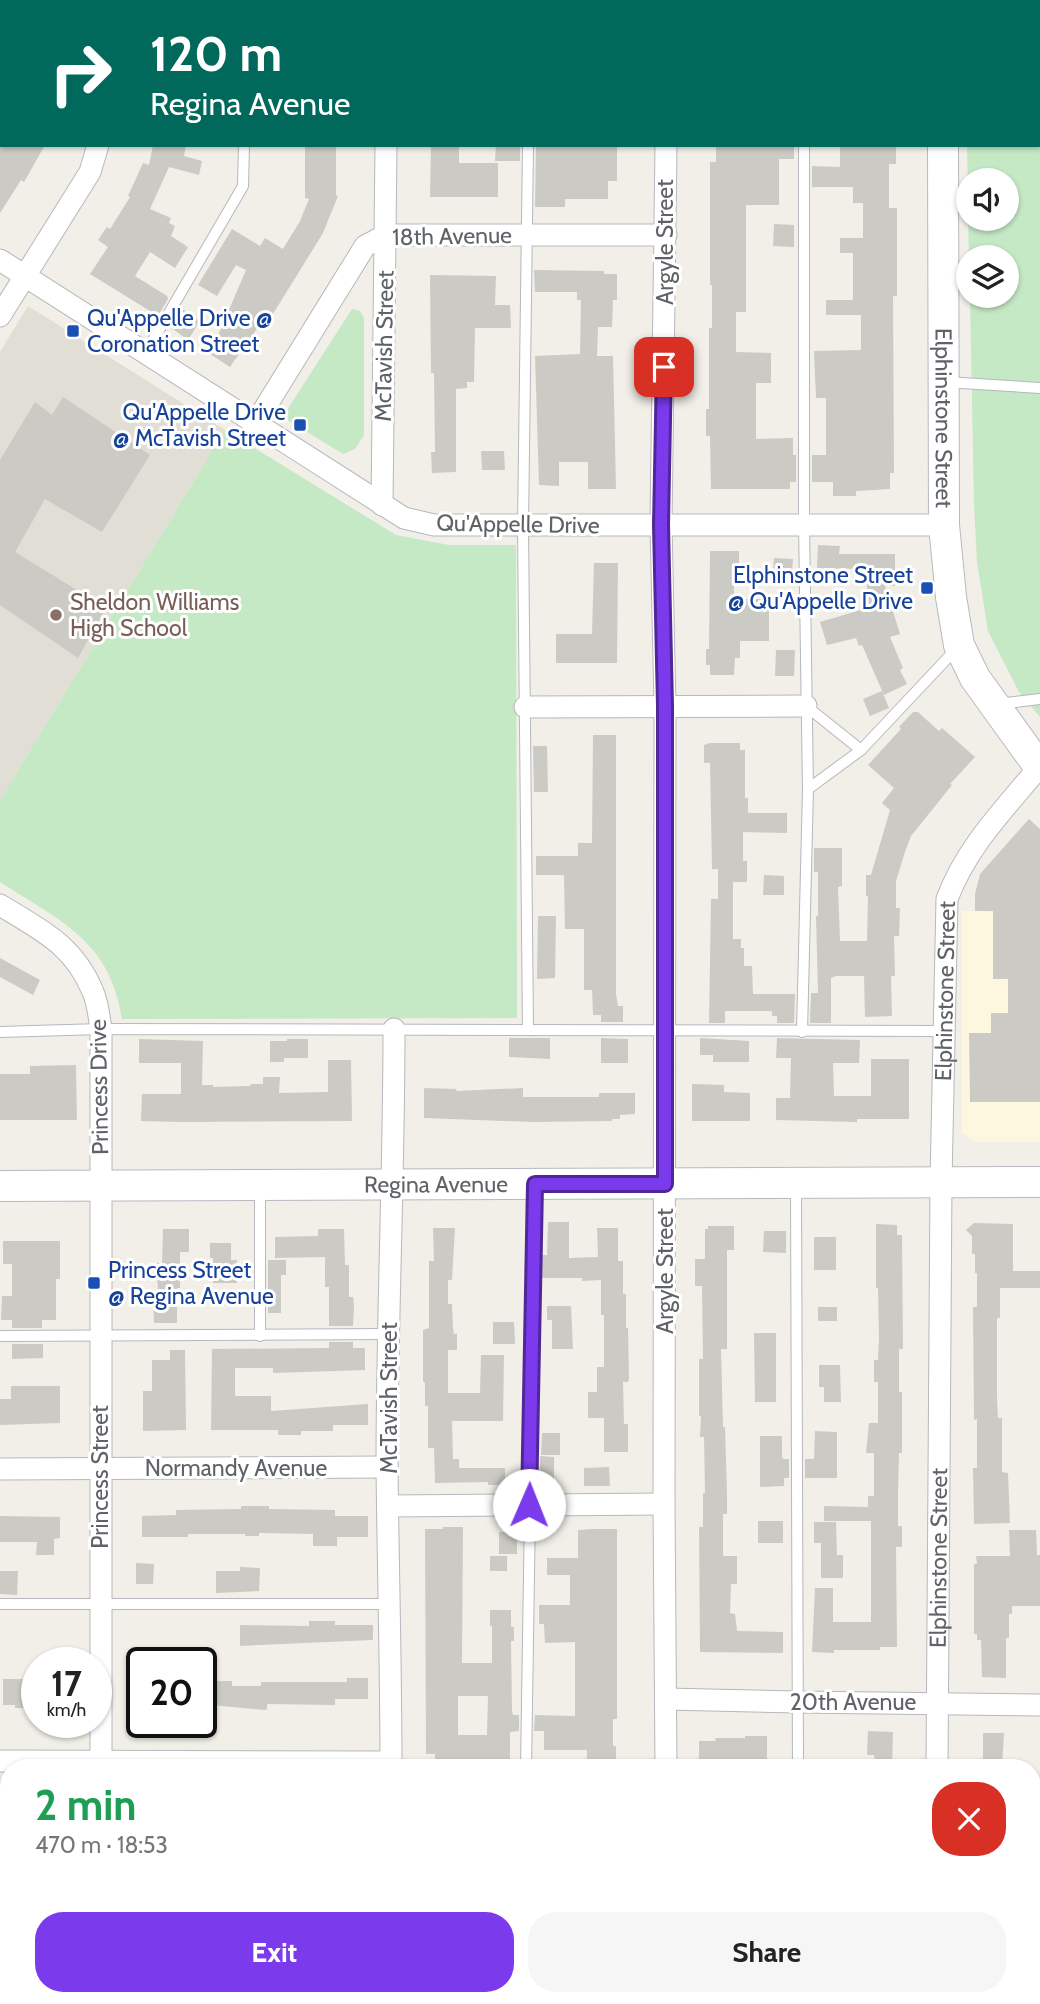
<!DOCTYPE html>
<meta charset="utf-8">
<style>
:root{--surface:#fff;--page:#f6f6f6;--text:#222;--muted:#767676;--accent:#7c3aed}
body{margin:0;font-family:Cabin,sans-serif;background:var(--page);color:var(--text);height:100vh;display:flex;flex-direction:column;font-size:26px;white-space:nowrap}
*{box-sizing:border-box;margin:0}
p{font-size:23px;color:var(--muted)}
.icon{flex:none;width:38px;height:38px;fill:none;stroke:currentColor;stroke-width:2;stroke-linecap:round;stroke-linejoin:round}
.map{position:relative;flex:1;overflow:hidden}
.details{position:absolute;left:0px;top:1759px;width:1041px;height:247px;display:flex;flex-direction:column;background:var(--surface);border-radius:28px 28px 0 0;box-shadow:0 2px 5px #0004}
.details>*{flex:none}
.hud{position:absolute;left:0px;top:0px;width:1041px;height:147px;box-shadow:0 2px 5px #0004;background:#00695c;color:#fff;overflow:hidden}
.fabs{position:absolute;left:956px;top:168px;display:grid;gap:14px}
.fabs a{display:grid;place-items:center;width:63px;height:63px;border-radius:50%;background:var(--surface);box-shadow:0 2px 5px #0004;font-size:35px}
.speed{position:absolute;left:21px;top:1647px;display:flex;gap:14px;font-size:35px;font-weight:700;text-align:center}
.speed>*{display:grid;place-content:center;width:91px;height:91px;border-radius:50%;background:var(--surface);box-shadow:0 2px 5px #0004;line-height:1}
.speed small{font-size:18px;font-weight:400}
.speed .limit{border:4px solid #111;border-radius:10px;background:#fff;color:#111}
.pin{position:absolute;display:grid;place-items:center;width:60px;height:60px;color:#fff;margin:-30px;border-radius:14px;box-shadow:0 4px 10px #0006}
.me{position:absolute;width:77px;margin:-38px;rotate:1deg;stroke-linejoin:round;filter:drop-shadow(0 0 5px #0008)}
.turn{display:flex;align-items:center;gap:24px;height:147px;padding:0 35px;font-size:32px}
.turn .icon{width:91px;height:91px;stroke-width:2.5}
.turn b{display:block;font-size:49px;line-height:60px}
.round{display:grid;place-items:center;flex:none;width:74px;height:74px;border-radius:28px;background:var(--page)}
.headline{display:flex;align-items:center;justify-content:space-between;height:119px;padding:0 35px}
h1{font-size:42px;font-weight:700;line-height:52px;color:#1e9e55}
.cta{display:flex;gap:14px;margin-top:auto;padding:14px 35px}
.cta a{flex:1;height:80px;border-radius:28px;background:var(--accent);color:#fff;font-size:28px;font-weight:700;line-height:80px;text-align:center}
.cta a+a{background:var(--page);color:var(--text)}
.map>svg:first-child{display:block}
.commercial{fill:#fef7e0}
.education{fill:#e1ded6}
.green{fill:#c5e8c5}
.building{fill:#cccac5;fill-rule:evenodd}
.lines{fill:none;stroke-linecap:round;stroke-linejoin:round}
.lane-casing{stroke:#b5b8bc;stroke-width:12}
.street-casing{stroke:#b5b8bc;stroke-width:23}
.secondary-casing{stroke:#b6babf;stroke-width:32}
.lane{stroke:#fff;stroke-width:10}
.street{stroke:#fff;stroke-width:21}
.secondary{stroke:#fff;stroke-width:30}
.route-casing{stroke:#51269a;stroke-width:18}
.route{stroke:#7c3aed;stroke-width:12}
.transit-dot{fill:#1a4fb4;stroke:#fff;stroke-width:2.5}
.education-dot{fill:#8d6e63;stroke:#fff;stroke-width:2.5}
.labels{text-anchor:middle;stroke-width:6;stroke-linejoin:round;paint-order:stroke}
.street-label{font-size:23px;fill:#5f6368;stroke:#fff}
.transit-label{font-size:23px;fill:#164399;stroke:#fff;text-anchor:start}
.education-label{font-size:23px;fill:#785e54;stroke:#fff;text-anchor:start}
</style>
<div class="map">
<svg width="1040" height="2004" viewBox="0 0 1040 2004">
<rect width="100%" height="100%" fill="#f1efe8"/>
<!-- commercial -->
<path class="commercial" d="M962 911 1040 912V1142H975L962 1132Z"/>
<!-- education -->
<path class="education" d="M28 306 225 430 0 800V352Z"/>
<!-- green -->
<g class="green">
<path d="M508 0H914V2H516Z"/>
<path d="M964 0H1040V717L1019 692 988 631 977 562 974 504 970 296H1006V257H969L968 219H1006V180H968V198L967 145H1040V2Z"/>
<path d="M352 309 360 311 364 318V435L355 449 343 454 289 421 285 413Z"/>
<path d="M225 430 396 535 449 545H516L517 1018 122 1019C110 940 60 921 0 882V800Z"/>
</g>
<!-- building -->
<g class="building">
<path d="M0 145H45L24 182 21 180 0 213Z"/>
<path d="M153 145H186L184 156 202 161 199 175 169 167 150 209 171 218 169 223 175 226 171 236 188 247 175 268 150 252 135 276 167 296 168 299 158 316 90 274 108 247 98 240 107 227 110 229 130 197 128 196 143 163 149 165Z"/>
<path d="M305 145H336V195L338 196 323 233 299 272 266 325 261 323 230 367 210 354 246 270 236 265 217 296 198 285 232 229 260 246 265 238 283 249 300 221 309 199 305 198Z"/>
<path d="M431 145H459V163H498V197H430Z"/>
<path d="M496 145H520V161H495Z"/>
<path d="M536 145H617V181H608V199H565V207H535Z"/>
<path d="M716 145H794V159H779V205H746V312H736V352L771 353V383H756V439L793 438V455H796V482H790V489H711L710 436H706V409H709V328H712V285H710V162H716Z"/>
<path d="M840 145H896V164H889V208H897V296H893L894 473H890V489L856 491V496H833V482H812V455H826V398H816L814 351 861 350V315H826V300H853V253H840V238H863V203H853V187H812V166L840 167Z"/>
<path d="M774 224 794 225V247L773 246Z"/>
<path d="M534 270 604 271V274H617V300H613L612 327H598L597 356H613L616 489H588V462H559V486L539 485 535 356 580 354 581 300H577V292H535Z"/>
<path d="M430 275 496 276 495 305H510L511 328H475L474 382H467V388L456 389V472L432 473 431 452H435L434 373H431Z"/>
<path d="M181 308 200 321 188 340 170 327Z"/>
<path d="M63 397 150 455 102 532 45 499 15 552 106 608 78 658 0 605V460L35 402 52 415Z"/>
<path d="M481 451H504L505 470H482Z"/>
<path d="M818 545 840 546 839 554H895V586H885L900 634 890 637 903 668 900 670 907 684 884 695 862 645 859 646 856 638 827 645 820 622 864 609V598L867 597V575L860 574V569L817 568Z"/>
<path d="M710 551H739V571H734V599H769V641H740V658H735L734 675H710V665H706V649H709Z"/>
<path d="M774 558 793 559 792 572H773Z"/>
<path d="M594 563H618L617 663H556V634H592Z"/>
<path d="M776 650H795L794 676H775Z"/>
<path d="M882 691 889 708 870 716 863 699Z"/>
<path d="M913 712H918L939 731 942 728 975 757 950 784 952 785 911 836 905 852 896 881V908H900L899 936H894L895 976H891L892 1016 865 1017 864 976H836L831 978V1023H810L811 993H818L816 916H818V872H814V848H842V886L838 887 840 941H867L868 896H866V875H871L890 810 882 803 894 788 868 765 901 729 899 727Z"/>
<path d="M593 735H616V994L618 1006H623V1022H601V1015H593L592 990H584V929H565L564 875H536V856H578V843H592Z"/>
<path d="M710 743H740V750H745V798H748V813H787V833L743 832V861H747V882H733V939H741V948H744V966H752L753 994H795L794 1023H777V1016H772V1011H725V1023H709L711 899H718V869H712L710 763H704V745Z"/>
<path d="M533 746H547L548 792H534Z"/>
<path d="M1029 819 1040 829V1102H970L969 1033H991V1013H1008V979H993V911H975V894L980 874Z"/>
<path d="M764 875 784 876V895H763Z"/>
<path d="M538 916H556L555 978 537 979Z"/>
<path d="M0 958 40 980 33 995 0 977Z"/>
<path d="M509 1038H550V1059L509 1057Z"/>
<path d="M601 1038 628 1039V1063H601Z"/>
<path d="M700 1038 749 1041V1062H713V1055H700Z"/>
<path d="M777 1038 860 1040 859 1063H833L834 1096H871V1059H909V1119H857V1122L776 1120V1098H790L791 1058H776Z"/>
<path d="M139 1039 203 1041 202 1085H213V1087L250 1086 251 1084H263V1077H280L279 1093 328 1092V1060H351L352 1121 181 1122 141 1121 142 1094H181V1063H139Z"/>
<path d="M287 1039H308V1058H284V1062H270V1041H287Z"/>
<path d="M76 1065 77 1120H0V1074H30V1066Z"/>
<path d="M692 1084 724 1085V1092L750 1093V1121H692Z"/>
<path d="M424 1088 457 1089 456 1091 523 1088V1097H599V1093H635V1114L620 1115V1119H612V1121L532 1122 424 1118Z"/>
<path d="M548 1222H569V1258L598 1257 597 1228H618V1261H623V1294H626V1328H628L629 1379 628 1382H623L624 1424H628V1452H604V1418H588V1392H597V1367H604V1315H601V1280L582 1281V1278H541L542 1255H547Z"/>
<path d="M974 1223 1013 1224V1271H1040V1288H1000V1318H997V1399L998 1418H1002V1472L1008 1473 1010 1523 974 1524 973 1468H977V1419L974 1420 973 1307H977V1273H975V1254H972V1236L966 1230Z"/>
<path d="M876 1224 897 1225V1235H902L903 1349H899V1392H902V1453H899L898 1493V1526H902V1547H896L897 1647H880V1650H834V1653L812 1652 815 1588H833V1622H871V1521H824V1506L868 1507V1496H874V1453H866L869 1423H878V1382H874V1360H878L879 1338 878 1288H876Z"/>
<path d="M708 1226H734V1250H727V1349H721L723 1427H725L727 1493V1514H723V1556H737V1584H731L730 1613 735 1614 737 1631 783 1632V1653L700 1652 699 1527H703V1493H705L704 1437H700L701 1416H699V1359H703L702 1286H695V1259H705V1229H708Z"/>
<path d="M433 1228H455L452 1280H448V1304H452L453 1328 454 1334H457V1350H448V1393H480L481 1355H504L503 1421H452L453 1459H459V1468H505V1485H488V1482L435 1483 434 1448H428V1406H425V1383L423 1381V1330L429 1328V1261H434Z"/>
<path d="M163 1229H189V1252H180V1288H177V1323H154L153 1295H158L157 1263H162Z"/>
<path d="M318 1229H344L345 1265H349V1297H353L354 1306 353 1326H329V1287H325V1257L275 1258V1237L318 1236Z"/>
<path d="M764 1231H786V1253L763 1252Z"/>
<rect x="814" y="1237" width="22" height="33"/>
<path d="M3 1241H60V1279H56V1320H42V1328H12V1320H1L2 1296H12V1264H3Z"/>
<path d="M210 1243H231V1260H237V1283H213V1258H210Z"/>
<path d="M268 1260H286V1275H281V1313H268Z"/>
<path d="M547 1306H571L573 1349H552V1320H547Z"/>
<rect x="818" y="1307" width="19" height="14"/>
<path d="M493 1322H514L515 1344H493Z"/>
<path d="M754 1333H776V1402H755Z"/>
<path d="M329 1342H353V1348H365V1370L273 1373V1368H235V1396H271V1411L368 1404V1425H333V1431H301V1435H278V1430H211L212 1349 329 1348Z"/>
<path d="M12 1344H43V1358L12 1359Z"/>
<path d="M170 1350H185L186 1430 143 1431V1391H152V1360H170Z"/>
<path d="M819 1365H840L841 1402H824V1387H819Z"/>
<path d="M11 1386H60V1423L0 1425V1399H11Z"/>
<path d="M815 1431 837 1432V1478H805V1459H814Z"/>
<path d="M542 1433H560V1455H541Z"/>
<path d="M760 1436H782V1456L783 1459H789V1478H784V1486L760 1487Z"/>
<path d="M540 1456 554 1457V1479H540Z"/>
<path d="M609 1467 610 1486H584V1468Z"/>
<path d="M241 1506H269V1509L335 1510V1516H368V1537H337V1546H313V1534L259 1533V1536H245V1534H188V1537H142V1516L176 1515V1510L241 1509Z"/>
<path d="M0 1516 60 1517V1538L54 1539V1555H36L37 1542H0Z"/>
<rect x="758" y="1521" width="25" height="22"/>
<path d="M814 1522H836L837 1555H843V1578H821V1543H814Z"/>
<path d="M443 1527H463L462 1663H492V1626H490V1610H511V1627H514V1641H511L512 1710 513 1715H519V1731L510 1732V1766L435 1767V1754H426L425 1529H443ZM458 1696H488L487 1735H458Z"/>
<path d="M593 1529H617V1719H613V1746H616V1768H597V1762H587V1750H544V1731H534L535 1715 575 1716V1642L545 1643 544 1624H539V1605H570V1575H547V1558H578V1530Z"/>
<path d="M1009 1530H1036L1037 1555H1040V1606H1012V1614H1009V1638H1006V1678L982 1677 981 1640H977V1634H974V1564H977L976 1556H1010Z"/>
<rect x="499" y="1532" width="18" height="22"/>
<rect x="490" y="1556" width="17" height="15"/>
<path d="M136 1563 154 1564 153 1584H136Z"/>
<path d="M240 1567 260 1568 259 1591 216 1593V1571H240Z"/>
<path d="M0 1571H18L17 1595 0 1594Z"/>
<path d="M309 1621H335V1625H373V1640L240 1646V1625L309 1626Z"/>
<path d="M347 1678H368V1699H335V1705L267 1704V1709L265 1710 211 1705V1681H232V1686H261V1682H347Z"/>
<path d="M3 1679H31V1708H15V1705H3Z"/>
<path d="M868 1731 893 1732 892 1768H876L874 1755H867Z"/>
<path d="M983 1733H1004L1002 1768H983Z"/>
<path d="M745 1736H767V1759L736 1760V1768H699V1741H716L715 1738H745Z"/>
</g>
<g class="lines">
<defs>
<g id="lane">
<path d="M245 2V0"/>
<path d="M145 354 243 186 244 145"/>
<path d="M945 382 1040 388"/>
<path d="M998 704 1040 699"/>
<path d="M806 706 861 750"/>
<path d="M808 789 861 750 958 647"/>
<path d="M528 1029 523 526 528 145"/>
<path d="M0 1032 101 1029 943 1031"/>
<path d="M802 1032 808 789 804 524V145"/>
<path d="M796 1186 798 1768"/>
<path d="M260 1188V1336"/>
<path d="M0 1336 389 1334"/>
<path d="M0 1604H390"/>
<path d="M526 1768 535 1187"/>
<path d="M0 1908H9"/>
<path d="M531 1997V2004"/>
<path d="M800 2001 938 2000"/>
</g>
<g id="street">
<path d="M107 0V2"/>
<path d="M387 2V0"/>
<path d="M666 145 661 525 665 706 664 1504 666 1768"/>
<path d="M0 260 404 518 434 525H944"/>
<path d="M0 316 90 172 98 145"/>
<path d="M255 424 365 246 386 235H666"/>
<path d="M382 505 386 145"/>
<path d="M525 707 806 706"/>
<path d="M0 905C41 930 74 945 93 992 98 1003 99 1017 101 1029V1768"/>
<path d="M0 1469 387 1467"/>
<path d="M389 1506 664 1504"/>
<path d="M666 1699 798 1702 1040 1705"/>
<path d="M0 1761 391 1762"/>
<path d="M391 1768C391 1667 388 1566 387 1465 387 1319 394 1174 394 1029"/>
<path id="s1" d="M937 1768 941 1182 947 899C967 846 1004 810 1039 767"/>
<path d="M938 1997V2004"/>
<path d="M101 2004V1997"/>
<path d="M392 2004V1997"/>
<path d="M665 2004V1997"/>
</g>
<g id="secondary">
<path d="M462 0 468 2"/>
<path d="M942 0V2"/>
<path id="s2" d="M943 145 944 525 951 597 959 645 975 678 1040 768"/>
<path id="s3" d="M0 1186 1040 1182"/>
</g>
</defs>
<!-- lane casing -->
<use href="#lane" class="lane-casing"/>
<!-- street casing -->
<use href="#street" class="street-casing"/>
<!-- secondary casing -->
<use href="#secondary" class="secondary-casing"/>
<!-- lane -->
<use href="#lane" class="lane"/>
<!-- street -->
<use href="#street" class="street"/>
<!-- secondary -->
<use href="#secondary" class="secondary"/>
</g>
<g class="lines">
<defs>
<path id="route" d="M529 1505 535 1184H665V706L661 525 664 367"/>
</defs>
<!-- route casing -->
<use href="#route" class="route-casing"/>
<!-- route -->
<use href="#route" class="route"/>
</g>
<!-- markers -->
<g class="transit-dot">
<rect x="66" y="324" width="14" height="14" rx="3.5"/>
<rect x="293" y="418" width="14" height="14" rx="3.5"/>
<rect x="920" y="581" width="14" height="14" rx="3.5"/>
<rect x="87" y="1276" width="14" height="14" rx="3.5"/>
</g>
<circle class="education-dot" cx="56" cy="615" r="7"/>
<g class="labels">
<!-- street labels -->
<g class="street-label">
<text transform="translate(452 236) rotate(-1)" y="8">18th Avenue</text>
<text transform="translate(665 242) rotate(-90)" y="8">Argyle Street</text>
<text transform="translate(384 346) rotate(-89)" y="8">McTavish Street</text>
<text dy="8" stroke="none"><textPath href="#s2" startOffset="273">Elphinstone Street</textPath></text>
<text transform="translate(518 524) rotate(1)" y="8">Qu'Appelle Drive</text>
<text dy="8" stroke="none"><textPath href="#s1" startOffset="777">Elphinstone Street</textPath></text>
<text transform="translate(99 1087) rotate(-91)" y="8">Princess Drive</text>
<text dy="8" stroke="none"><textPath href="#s3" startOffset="436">Regina Avenue</textPath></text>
<text transform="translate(665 1271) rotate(-90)" y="8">Argyle Street</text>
<text transform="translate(389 1398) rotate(-90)" y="8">McTavish Street</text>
<text x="236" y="1476">Normandy Avenue</text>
<text transform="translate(100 1477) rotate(-90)" y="8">Princess Street</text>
<text dy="8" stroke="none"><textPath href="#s1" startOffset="210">Elphinstone Street</textPath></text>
<text x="853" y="1710">20th Avenue</text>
</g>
<!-- transit labels -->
<g class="transit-label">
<text x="87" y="326">Qu'Appelle Drive @<tspan x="87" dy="26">Coronation Street</tspan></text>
<text x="286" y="420" text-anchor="end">Qu'Appelle Drive<tspan x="286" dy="26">@ McTavish Street</tspan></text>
<text x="913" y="583" text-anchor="end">Elphinstone Street<tspan x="913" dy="26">@ Qu'Appelle Drive</tspan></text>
<text x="108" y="1278">Princess Street<tspan x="108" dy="26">@ Regina Avenue</tspan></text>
</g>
<!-- education labels -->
<g class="education-label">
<text x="70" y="610">Sheldon Williams<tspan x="70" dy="26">High School</tspan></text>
</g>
</g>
</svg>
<div class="fabs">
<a><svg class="icon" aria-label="sound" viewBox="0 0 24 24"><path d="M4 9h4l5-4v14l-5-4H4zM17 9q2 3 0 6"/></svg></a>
<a><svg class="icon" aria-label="layers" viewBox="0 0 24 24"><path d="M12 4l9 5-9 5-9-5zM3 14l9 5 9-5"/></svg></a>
</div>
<div class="speed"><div>17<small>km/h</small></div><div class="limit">20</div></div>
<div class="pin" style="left:664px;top:367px;background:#d93025"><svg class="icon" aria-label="arrive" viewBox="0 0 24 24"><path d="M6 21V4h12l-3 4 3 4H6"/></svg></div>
<svg class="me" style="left:529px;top:1505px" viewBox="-20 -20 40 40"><circle r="19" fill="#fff"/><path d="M0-13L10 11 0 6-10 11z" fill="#7c3aed"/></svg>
<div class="hud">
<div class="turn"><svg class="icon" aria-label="right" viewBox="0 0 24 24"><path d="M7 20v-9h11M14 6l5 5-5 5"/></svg><div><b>120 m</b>Regina Avenue</div></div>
</div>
<section class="details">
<div class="headline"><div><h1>2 min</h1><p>470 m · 18:53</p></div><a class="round" style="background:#d93025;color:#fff"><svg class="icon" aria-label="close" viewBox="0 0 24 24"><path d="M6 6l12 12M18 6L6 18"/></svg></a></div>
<div class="cta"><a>Exit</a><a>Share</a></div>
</section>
</div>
